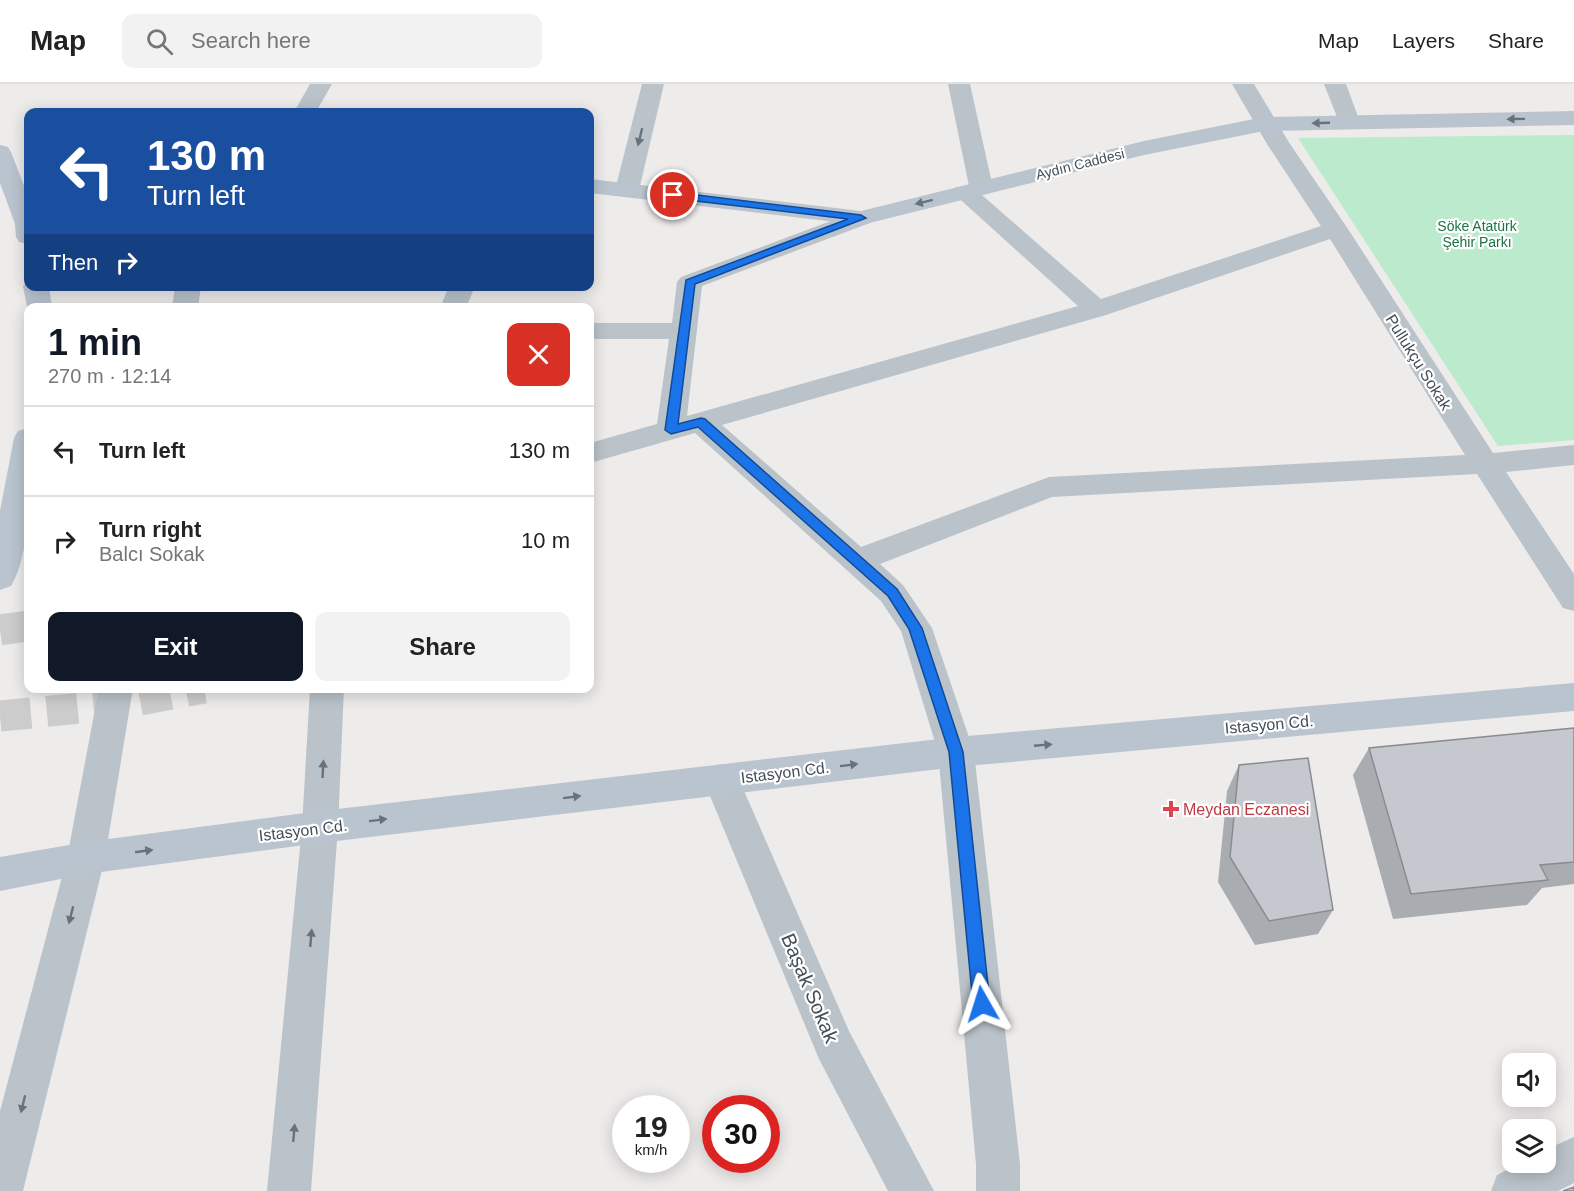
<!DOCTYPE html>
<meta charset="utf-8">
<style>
:root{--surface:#fff;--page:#f2f2f2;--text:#222;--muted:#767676;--line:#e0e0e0;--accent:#111827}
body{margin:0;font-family:Arial,sans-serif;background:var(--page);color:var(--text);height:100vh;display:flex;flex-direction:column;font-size:22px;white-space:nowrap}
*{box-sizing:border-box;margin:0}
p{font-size:20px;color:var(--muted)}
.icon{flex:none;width:33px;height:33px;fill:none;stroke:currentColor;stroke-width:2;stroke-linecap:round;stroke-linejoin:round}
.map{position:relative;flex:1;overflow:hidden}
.drawer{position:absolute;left:24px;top:219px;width:570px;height:390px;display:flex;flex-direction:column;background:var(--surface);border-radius:12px;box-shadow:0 3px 15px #0003}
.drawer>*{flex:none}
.banner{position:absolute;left:24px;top:24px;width:570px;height:183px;border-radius:12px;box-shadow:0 3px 15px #0003;background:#1a4fa0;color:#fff;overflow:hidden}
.tools{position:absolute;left:1502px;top:969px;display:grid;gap:12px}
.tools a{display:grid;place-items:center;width:54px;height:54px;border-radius:12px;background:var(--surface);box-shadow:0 3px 15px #0003;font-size:30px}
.speed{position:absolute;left:612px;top:1011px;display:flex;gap:12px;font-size:30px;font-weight:700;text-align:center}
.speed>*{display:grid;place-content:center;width:78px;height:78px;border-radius:50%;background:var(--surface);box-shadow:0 3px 15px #0003;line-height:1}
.speed small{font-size:15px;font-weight:400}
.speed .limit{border:9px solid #d22;background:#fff;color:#111}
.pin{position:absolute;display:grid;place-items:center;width:51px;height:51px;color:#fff;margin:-26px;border:3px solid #fff;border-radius:50%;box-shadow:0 2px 6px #0007}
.me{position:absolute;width:66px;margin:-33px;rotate:354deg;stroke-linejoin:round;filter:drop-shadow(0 0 4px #0008)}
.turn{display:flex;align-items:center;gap:21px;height:126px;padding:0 24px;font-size:27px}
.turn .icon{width:78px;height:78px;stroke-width:2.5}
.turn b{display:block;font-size:42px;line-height:51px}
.then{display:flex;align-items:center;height:57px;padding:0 24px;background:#0003;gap:12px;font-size:22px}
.round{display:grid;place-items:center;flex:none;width:63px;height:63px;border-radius:12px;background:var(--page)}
.overview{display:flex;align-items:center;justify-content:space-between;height:102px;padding:0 24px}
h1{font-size:36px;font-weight:600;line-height:45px;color:var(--accent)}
.cta{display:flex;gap:12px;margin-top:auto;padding:12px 24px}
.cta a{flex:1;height:69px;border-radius:12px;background:var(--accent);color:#fff;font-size:24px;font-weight:600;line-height:69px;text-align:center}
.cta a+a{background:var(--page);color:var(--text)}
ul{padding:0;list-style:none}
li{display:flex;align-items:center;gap:18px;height:90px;padding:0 24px;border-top:2px solid var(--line)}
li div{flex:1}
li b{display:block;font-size:22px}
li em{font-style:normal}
header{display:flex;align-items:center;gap:36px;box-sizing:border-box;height:84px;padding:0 30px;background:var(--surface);border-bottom:2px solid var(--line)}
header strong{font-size:28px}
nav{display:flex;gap:33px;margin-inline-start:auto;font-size:21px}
.search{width:420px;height:54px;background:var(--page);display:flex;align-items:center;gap:15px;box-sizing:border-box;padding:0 21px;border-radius:12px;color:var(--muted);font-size:22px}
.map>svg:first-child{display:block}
.green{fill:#bbeacd}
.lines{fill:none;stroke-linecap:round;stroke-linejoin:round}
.street-tunnel{stroke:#cccccd;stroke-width:31;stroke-dasharray:31 16;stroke-linecap:butt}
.street{fill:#bac3ca;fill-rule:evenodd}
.secondary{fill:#bac4cf;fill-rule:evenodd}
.wall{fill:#a9acb1}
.building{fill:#c5c8ce;stroke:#8a8c90;stroke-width:1.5}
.oneway{fill:#68727b}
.oneway2{fill:#68727a}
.route{fill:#1a73e8;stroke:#114b97;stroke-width:1.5}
.health-dot{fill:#e0444e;stroke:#fff;stroke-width:2}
.labels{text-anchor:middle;stroke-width:4.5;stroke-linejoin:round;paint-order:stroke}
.far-street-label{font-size:14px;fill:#454f57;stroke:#fff}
.far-park-label{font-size:14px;fill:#1c7247;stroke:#fff}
.street-label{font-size:16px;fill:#454f57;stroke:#fff}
.health-label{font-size:16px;fill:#be3a42;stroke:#fff;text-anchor:start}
.near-street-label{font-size:20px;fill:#454f57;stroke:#fff}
</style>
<header>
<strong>Map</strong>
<div class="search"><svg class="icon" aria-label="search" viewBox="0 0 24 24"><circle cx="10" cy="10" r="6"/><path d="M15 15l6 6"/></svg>Search here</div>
<nav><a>Map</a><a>Layers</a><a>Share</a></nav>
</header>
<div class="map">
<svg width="1574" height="1107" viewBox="0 0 1574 1107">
<rect width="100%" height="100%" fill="#eeebeb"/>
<!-- green -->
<path class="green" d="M1574 51V356L1498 362 1298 54Z"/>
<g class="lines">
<!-- street-tunnel -->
<g class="street-tunnel">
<path d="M0 546 28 542"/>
<path d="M0 632 113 621 204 604"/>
</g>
<!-- street -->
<g class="street">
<path d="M310 0H332L316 28H294Z"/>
<path d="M642 0H664L639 106 635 111 627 113 619 111 615 106Z"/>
<path d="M948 0H970L993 104 989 109 982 111 1101 215 1321 142 1267 60 1232 0H1254L1290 60 1348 145 1493 369 1574 361V381L1506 388 1574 490V527L1563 524 1477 390 1052 413 880 480 903 501 932 544 974 668 1020 1080V1107H976V1080L938 668 901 547 881 517 695 349 590 379V359L657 340 669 255H590V239H672L677 198 681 193 852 129 861 127 870 129 873 134 870 139 702 202 687 332 1078 222 952 108 956 103 969 102ZM1330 155 1465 371 1049 393 861 463 722 341 1106 231Z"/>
<path d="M1324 0H1346L1360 38 1357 43 1349 45 1341 43Z"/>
<path d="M175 202H201L198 224H172Z"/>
<path d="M449 202H475L466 224H440Z"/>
<path d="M99 604H133L105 774 23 1107H0V1027L67 774Z"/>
<path d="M310 604H344L338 743 311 1107H267L302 743Z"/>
<path d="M721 680 734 684 849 947 934 1107H888L819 975 703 695 708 684Z"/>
<path d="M1574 1053V1099L1558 1107H1491L1497 1091 1522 1078H1545V1066Z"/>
</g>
<!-- secondary -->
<g class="secondary">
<path d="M1574 27V41L1264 47 1144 71 861 141 590 109V95L861 127 1144 57 1264 33Z"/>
<path d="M0 61 8 63 11 68 28 112V160L19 158 16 153 15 140 0 99Z"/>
<path d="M28 196V202H49L52 224H28V228L23 202Z"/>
<path d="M28 344V438C25 459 22 484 11 502L0 506V427L14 354 18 347Z"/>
<path d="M1574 599V627L956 683 320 759 86 790 0 807V773L86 758 320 727 956 653Z"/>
</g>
</g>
<!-- wall -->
<g class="wall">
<path d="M1574 644V800L1542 804 1527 821 1393 835 1353 691 1369 664Z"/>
<path d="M1239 681 1333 826 1318 850 1255 861 1218 798 1227 707Z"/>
</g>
<!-- building -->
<g class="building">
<path d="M1574 644V778L1540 781 1548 796 1411 810 1369 664Z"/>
<path d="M1308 674 1333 826 1269 837 1230 773 1239 681Z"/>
<path d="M1574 1103V1107H1563Z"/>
</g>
<!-- one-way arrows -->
<defs><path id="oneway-solid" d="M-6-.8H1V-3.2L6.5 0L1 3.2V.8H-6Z" transform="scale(1.5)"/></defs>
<g class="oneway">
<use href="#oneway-solid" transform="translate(1516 35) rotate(179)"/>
<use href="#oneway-solid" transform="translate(1321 39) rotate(178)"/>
<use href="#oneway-solid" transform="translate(924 118) rotate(166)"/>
<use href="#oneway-solid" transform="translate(1043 661) rotate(-5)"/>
<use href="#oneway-solid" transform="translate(849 681) rotate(-7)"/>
<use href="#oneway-solid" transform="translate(572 713) rotate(-7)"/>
<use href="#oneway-solid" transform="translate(378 736) rotate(-7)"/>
<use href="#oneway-solid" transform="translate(144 767) rotate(-8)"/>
</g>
<g class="oneway2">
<use href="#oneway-solid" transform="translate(640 53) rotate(104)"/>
<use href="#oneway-solid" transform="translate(323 685) rotate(-87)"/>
<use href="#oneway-solid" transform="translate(71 831) rotate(104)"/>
<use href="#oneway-solid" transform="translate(311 854) rotate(-85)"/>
<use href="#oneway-solid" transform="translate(23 1020) rotate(104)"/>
<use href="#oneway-solid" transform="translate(294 1049) rotate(-85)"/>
</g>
<!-- route -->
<path class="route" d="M673 108 861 131 866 134 695 200 678 340 701 334 705 335 897 505 922 544 963 668 990 920 988 926 982 928 976 926 973 920 949 668 909 545 888 512 698 343 671 350 665 346 686 196 848 135 670 114V109Z"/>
<!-- markers -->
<path class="health-dot" d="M1168 716h6v6h6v6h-6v6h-6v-6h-6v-6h6z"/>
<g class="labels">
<!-- far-street labels -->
<g class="far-street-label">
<text transform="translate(1080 80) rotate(-14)" y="5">Aydın Caddesi</text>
</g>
<!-- far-park labels -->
<g class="far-park-label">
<text x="1477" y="147">Söke Atatürk<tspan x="1477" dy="16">Şehir Parkı</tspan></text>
</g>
<!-- street labels -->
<g class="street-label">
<text transform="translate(1419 278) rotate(58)" y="6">Pullukçu Sokak</text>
<text transform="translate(1269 640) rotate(-5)" y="6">Istasyon Cd.</text>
<text transform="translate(785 688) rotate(-7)" y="6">Istasyon Cd.</text>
<text transform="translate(303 746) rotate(-7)" y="6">Istasyon Cd.</text>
</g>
<!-- health labels -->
<g class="health-label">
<text x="1183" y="731">Meydan Eczanesi</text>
</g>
<!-- near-street labels -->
<g class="near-street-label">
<text transform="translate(810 904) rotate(67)" y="7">Başak Sokak</text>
</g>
</g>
</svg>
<div class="tools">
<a><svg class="icon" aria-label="sound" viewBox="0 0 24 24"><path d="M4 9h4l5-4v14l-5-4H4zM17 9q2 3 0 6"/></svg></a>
<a><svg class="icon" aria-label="layers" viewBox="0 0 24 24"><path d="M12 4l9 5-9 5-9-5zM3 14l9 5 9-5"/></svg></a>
</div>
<div class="speed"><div>19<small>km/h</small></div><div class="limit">30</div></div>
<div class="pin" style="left:673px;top:111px;background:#d93025"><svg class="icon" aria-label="arrive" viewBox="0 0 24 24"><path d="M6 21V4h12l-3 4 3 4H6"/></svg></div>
<svg class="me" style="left:982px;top:920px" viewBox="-20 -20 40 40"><path d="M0-17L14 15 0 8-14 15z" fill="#1a73e8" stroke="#fff" stroke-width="4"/></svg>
<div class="banner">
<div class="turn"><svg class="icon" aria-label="left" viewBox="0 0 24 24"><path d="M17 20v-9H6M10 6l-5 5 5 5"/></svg><div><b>130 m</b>Turn left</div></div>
<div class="then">Then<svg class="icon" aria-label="right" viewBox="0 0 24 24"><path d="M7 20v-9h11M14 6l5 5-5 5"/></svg></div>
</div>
<section class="drawer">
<div class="overview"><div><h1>1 min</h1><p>270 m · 12:14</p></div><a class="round" style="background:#d93025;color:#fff"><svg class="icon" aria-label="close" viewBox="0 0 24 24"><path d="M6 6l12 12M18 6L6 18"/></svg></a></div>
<ul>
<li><svg class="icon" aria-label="left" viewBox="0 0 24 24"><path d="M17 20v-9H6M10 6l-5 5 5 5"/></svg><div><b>Turn left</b></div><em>130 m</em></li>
<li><svg class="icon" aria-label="right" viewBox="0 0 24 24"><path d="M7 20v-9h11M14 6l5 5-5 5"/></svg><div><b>Turn right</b><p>Balcı Sokak</p></div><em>10 m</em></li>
</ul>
<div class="cta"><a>Exit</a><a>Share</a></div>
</section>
</div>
